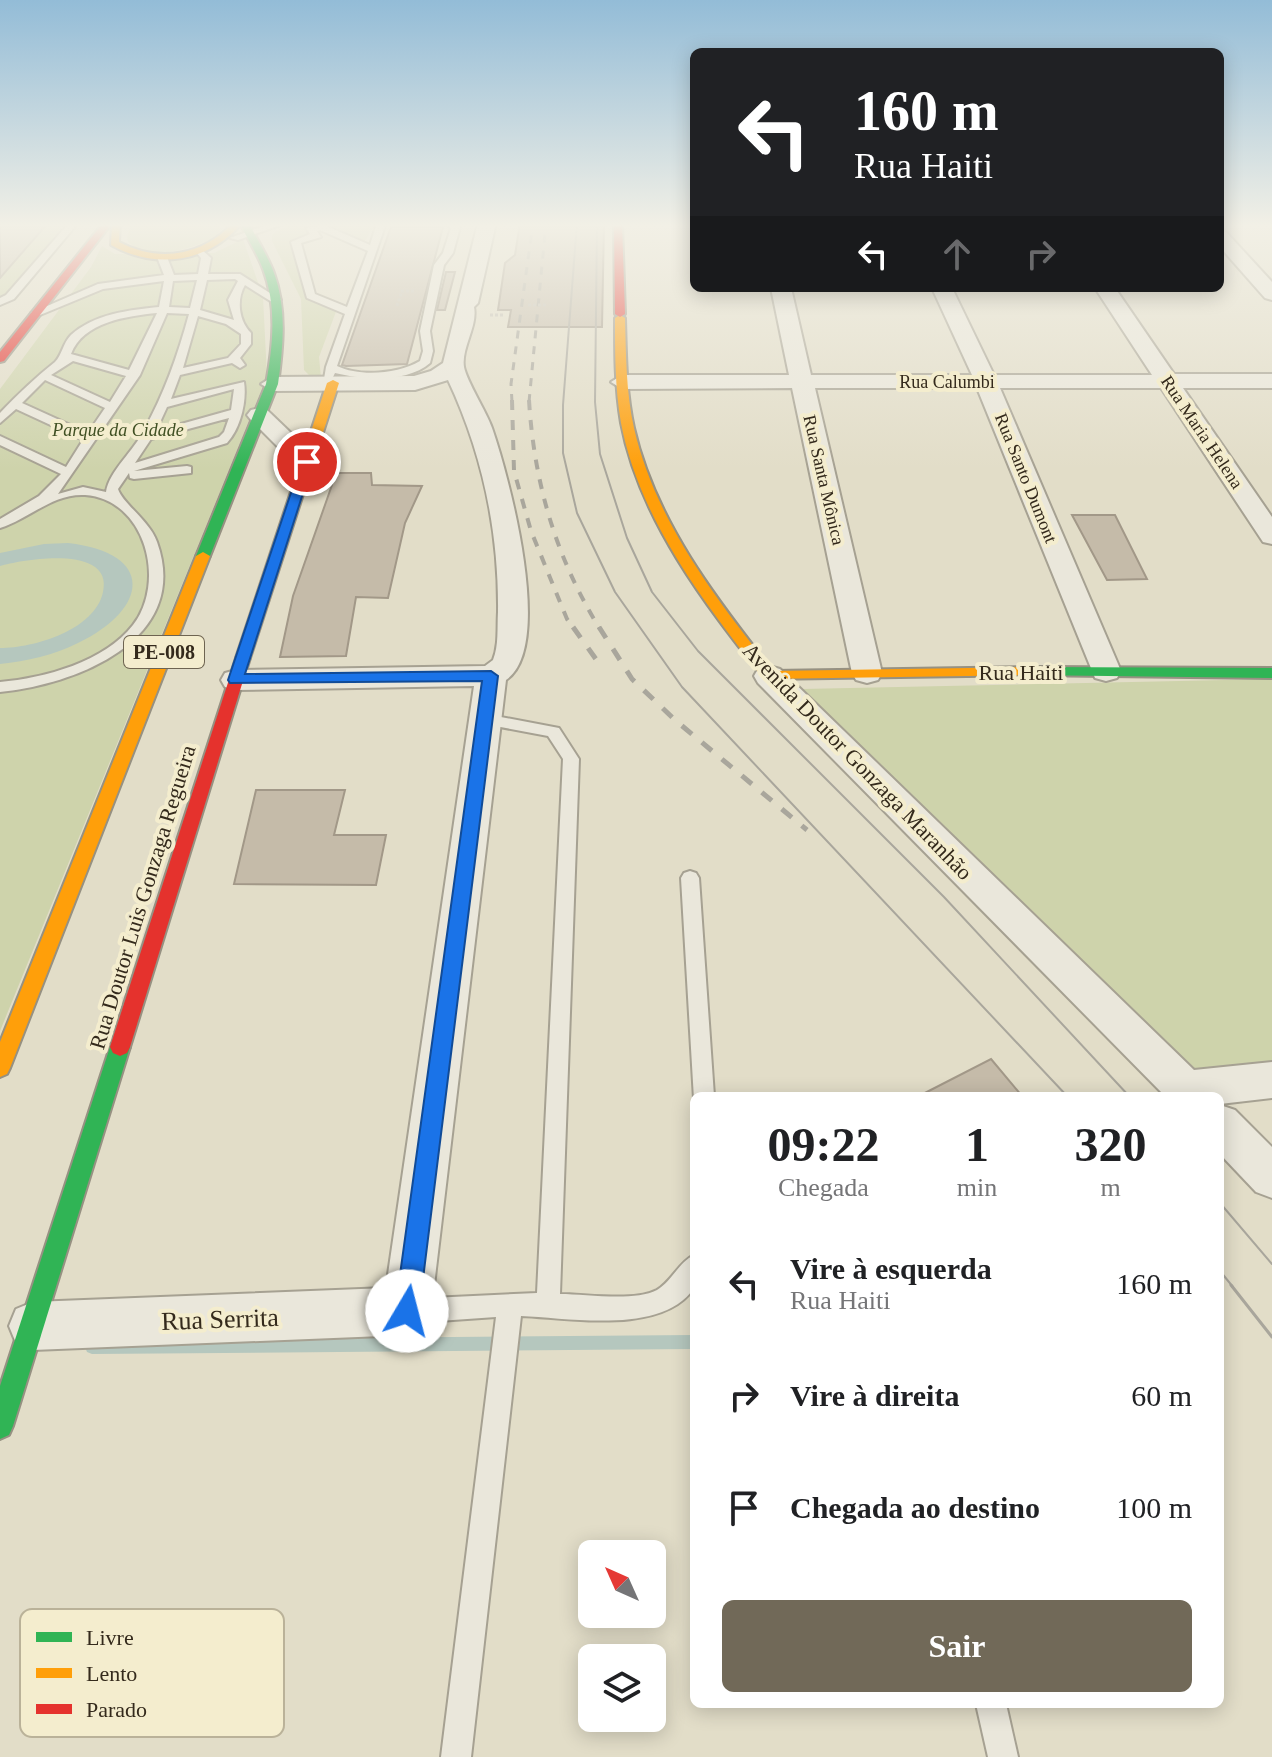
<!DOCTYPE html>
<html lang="pt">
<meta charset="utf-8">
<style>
:root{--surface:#fff;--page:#f6f6f6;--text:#202124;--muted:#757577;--accent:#716958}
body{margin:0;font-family:Georgia,serif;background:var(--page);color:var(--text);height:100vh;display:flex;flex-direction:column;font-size:30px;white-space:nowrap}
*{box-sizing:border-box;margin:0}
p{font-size:26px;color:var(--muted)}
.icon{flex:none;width:44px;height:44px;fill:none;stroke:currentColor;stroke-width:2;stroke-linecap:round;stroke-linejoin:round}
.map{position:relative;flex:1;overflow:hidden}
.side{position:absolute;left:690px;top:1092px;width:534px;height:616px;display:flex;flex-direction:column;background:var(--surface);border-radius:12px;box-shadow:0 4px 20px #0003}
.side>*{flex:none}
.top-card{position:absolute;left:690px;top:48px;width:534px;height:244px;border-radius:12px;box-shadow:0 4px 20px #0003;background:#202124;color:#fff;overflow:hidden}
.needle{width:52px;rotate:315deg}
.controls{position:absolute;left:578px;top:1540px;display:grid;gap:16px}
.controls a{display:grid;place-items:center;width:88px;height:88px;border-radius:12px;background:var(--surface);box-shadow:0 4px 20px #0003;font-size:40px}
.pin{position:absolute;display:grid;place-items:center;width:68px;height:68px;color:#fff;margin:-34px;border:4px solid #fff;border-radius:50%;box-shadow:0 2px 8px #0007}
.me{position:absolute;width:88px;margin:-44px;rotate:8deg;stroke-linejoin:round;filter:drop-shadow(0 0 6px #0008)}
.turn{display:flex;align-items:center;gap:28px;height:168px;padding:0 32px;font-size:36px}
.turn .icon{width:104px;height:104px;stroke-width:2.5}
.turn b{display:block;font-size:56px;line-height:68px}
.lanes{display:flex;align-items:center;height:76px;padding:0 32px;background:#0003;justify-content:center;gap:40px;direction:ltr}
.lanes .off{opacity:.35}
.eta{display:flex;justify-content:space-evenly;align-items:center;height:136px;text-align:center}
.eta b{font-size:48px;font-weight:600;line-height:56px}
.primary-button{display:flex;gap:16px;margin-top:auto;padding:16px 32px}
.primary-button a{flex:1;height:92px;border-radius:12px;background:var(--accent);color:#fff;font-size:32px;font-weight:600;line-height:92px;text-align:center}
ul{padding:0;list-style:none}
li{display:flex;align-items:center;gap:24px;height:112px;padding:0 32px}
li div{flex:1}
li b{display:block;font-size:30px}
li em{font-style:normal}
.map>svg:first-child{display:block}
.green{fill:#ced3ab}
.water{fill:#b5c7be}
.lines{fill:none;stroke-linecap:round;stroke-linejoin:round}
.stream{fill:#b5c7be;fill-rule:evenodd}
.building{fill:#c5bba9;stroke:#a29888;stroke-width:2}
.lane-casing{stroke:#a6a192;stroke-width:4}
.street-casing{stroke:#a6a192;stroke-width:4}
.fast-casing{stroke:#969182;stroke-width:4}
.slow-casing{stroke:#969182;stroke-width:4}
.jam-casing{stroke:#969182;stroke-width:4}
.path{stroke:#c2beb2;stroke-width:3;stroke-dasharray:3 2;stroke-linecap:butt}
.lane{fill:#eae7db;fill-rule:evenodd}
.street{fill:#eae7db;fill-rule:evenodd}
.fast{fill:#30b455;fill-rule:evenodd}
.slow{fill:#ff9f0a;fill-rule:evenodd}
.jam{fill:#e5322d;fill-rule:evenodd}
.tram-far1{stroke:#a9a69c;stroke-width:2}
.tram{stroke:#a9a69c;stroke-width:3}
.rail-far2{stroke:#a9a69c;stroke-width:3;stroke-dasharray:8 8;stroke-linecap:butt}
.rail-far1{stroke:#a9a69c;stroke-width:4;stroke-dasharray:10 10;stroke-linecap:butt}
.rail{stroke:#a9a69c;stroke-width:5;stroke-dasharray:13 13;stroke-linecap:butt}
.path-bridge{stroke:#c2beb2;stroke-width:3;stroke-dasharray:3 2;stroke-linecap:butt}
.route{fill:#1a73e8;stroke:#114b97;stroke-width:2}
.labels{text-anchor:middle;stroke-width:8;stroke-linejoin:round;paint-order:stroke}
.far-street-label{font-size:18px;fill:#342a1c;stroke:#f4edce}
.far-park-label{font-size:18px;font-style:italic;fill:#405023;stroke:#f4edce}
.shield{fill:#f4edce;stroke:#6e6451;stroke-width:2}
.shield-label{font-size:20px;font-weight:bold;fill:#342a1c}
.street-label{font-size:22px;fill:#342a1c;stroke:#f4edce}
.near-street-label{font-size:26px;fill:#342a1c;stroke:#f4edce}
.key{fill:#f4edce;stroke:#bab299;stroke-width:2}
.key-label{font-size:22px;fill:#342a1c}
</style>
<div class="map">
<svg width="1272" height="1757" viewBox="0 0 1272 1757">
<rect width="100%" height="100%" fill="#e2ddc8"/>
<!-- green -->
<g class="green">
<path d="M48 223H65L0 305V278Z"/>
<path d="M133 223H218L220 229 217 237C192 248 153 263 128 242L127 236Z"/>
<path d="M361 223 373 227 365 241 361 242 321 225 307 230 316 235 303 240 290 241 307 297 337 309 319 357 321 378 309 375 304 370 301 299 272 241V235C292 216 335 224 361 223Z"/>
<path d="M243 239 263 297 267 376 0 1031V389L91 267 102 246 115 254 214 253Z"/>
<path d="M1272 679V1072L1198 1080 802 689Z"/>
</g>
<!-- water -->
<path class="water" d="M68 543C156 553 149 609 78 643 54 655 27 661 0 664V648C34 648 95 630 103 592 114 544 23 559 0 566V553L44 544Z"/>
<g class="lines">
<!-- stream -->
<path class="stream" d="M694 1335V1349L92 1354 87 1352 85 1347 87 1342 92 1340Z"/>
</g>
<!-- building -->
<g class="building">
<path d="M0 223H48L0 278Z"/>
<path d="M520 223H604L602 327H508L511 310H498L505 263 515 255Z"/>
<path d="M391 227H443L407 364 346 366 342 365Z"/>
<path d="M446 272H455L445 310H437Z"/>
<path d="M330 473H371L372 485 422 486 405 523 388 598 356 597 346 656 280 657 293 596 332 485Z"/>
<path d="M1072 515H1115L1147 579 1107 580Z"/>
<path d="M256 790H345L334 835H386L376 885 234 884Z"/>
<path d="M991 1059 1022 1096H919Z"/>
</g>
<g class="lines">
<defs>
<g id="lane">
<path d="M69 223H78L14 299 0 305V298L6 295Z"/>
<path d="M272 223H286L238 240 230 238Z"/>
<path d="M377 223H386L337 366C360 377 398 374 420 361L423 351 420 331 434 265 443 253 451 228 446 223H456L460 227 453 253 444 265 430 331 433 351 430 363C407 383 363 380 335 373L332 379H324L326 367 345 314 307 298 291 242 310 234 306 228 324 225 370 245ZM320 230 368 251 347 307 315 294 301 243 321 237 317 231Z"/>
<path d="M201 249 211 258 208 274H240L281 300 272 302 245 285C236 300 239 321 251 333V344L240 358 245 365 240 368 232 363 180 375 171 399 244 382C247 400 241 428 227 443L134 471 187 466 191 467V473L134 479 130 478 129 473 118 489C122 503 150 521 157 542 192 640 75 685 0 692V682C45 678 104 662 133 625 167 581 145 499 85 495 53 493 29 519 0 528V519L39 496 61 474 0 445V436L66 467 83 440 16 409 0 423V413C18 394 35 378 55 362 62 355 63 343 71 335 94 314 129 310 159 307L164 281 103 289 40 315 31 313 98 284 164 275 157 257 162 254 167 257 174 275 198 274 201 258 196 252ZM235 279 238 281 228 300 234 320 200 310 207 280ZM197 280 190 308 169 307 173 281ZM157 313 129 370 71 354C83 322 127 316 157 313ZM167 313 189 314C178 355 164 394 144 430 134 451 109 471 106 492L83 487 58 494 140 375ZM198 316 226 324 241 334V344L228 358 183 368ZM73 361 126 376 110 402 51 375ZM45 380 105 408 88 433 22 403ZM234 389 231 410 156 431 167 407ZM229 418 224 432 219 437 135 463 151 439Z"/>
<path d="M485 714 559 728 579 759 560 1294C586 1294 634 1302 657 1290 672 1281 679 1262 694 1255V1288C663 1335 570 1318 521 1316L471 1757H441L496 1317 410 1323 402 1319 398 1311 402 1303 410 1299 537 1293 563 759 548 736 479 723 477 719 479 715Z"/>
<path d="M690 871 696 873 699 878 714 1096H694V1099L681 878 684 873Z"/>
<path d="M976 1704H1006L1018 1757H988Z"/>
</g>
<g id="street">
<path d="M478 223H496L478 303 474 307C478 326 461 348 464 367 467 382 486 411 492 428 509 477 555 647 506 680L431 1311 424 1328 407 1335 33 1350 16 1343 9 1326 16 1309 33 1302 386 1288 474 686 236 690 225 687 221 680 225 673 236 670 485 666 493 660C499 645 497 628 498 612 499 532 482 452 448 380L415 390 272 391 261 384 272 377 414 376 431 371 443 363Z"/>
<path d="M1220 231 1226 232 1272 282V300L1265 298 1220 247Z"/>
<path d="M771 288H791L811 375H972L932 288H952L994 375H1152L1095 288H1115L1174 374H1272V388H1183L1272 517V544L1263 542 1161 388H1000L1121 671 1117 678 1106 681 1095 678 977 388H815L882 673 878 680 867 683 856 680 852 673 792 388 622 389 611 382 622 375H789Z"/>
<path d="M259 408 267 410 316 457 319 462 316 467H298L251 420 247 415 251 410Z"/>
<path d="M769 666 780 669 1194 1070 1272 1062V1098L1220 1104V1096H1165L758 683 754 676 758 669Z"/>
<path d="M1220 1105 1235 1110 1272 1147V1198L1256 1192 1220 1154Z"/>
</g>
<g id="fast">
<path d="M240 223H249C257 240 268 256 274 273 287 309 283 347 278 384L210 556 203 560 196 556 266 384C273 346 277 306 263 269 257 253 247 239 240 223Z"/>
<path d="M1031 667 1272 668V678L1026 675 1023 672Z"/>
<path d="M120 1038 127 1041 130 1047 13 1426 9 1435 0 1439V1386L110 1047 113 1041Z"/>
</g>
<g id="slow">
<path d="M112 223H120L119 242C159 263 202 256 233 223H242C208 263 156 270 111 245Z"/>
<path d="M620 315 625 318C626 355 626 392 634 428 655 520 716 599 773 671L1031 667 1039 672 1036 675 764 679C705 604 639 519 621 423 615 388 615 353 615 318Z"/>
<path d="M333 380 339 383 250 658 248 661H238L236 658 327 383Z"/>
<path d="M203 552 210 556 10 1068 7 1074 0 1077V1042L196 556Z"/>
</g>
<g id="jam">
<path d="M103 223H112L4 361 0 362V352Z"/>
<path d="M614 223H622L625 314 620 317 615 314Z"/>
<path d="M243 653 250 658 130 1047 127 1053 120 1056 113 1053 110 1047 236 658Z"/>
</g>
</defs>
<!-- lane casing -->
<use href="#lane" class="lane-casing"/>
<!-- street casing -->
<use href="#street" class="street-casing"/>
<!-- fast casing -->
<use href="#fast" class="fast-casing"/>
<!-- slow casing -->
<use href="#slow" class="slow-casing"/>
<!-- jam casing -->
<use href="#jam" class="jam-casing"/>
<!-- path -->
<g class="path">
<path d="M401 291H416"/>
<path d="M397 306 402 291"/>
<path d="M490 315H505"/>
</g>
<!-- lane -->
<use href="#lane" class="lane"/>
<!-- street -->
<use href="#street" class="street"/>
<!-- fast -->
<use href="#fast" class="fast"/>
<!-- slow -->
<use href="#slow" class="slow"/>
<!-- jam -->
<use href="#jam" class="jam"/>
<!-- tram-far1 -->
<g class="tram-far1">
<path d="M577 223 563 405V453L577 513 615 592 682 687 1067 1096"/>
<path d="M597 223 595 402 600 454 627 538 652 592 698 651 944 897 1129 1096"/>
<path d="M1220 1203 1272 1264"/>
<path d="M1220 1271 1233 1287"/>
</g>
<!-- tram -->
<path class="tram" d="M1231 1285 1272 1337"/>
<!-- rail-far2 -->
<g class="rail-far2">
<path d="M512 402 511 384 533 223"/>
<path d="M529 402 546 223"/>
</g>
<!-- rail-far1 -->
<g class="rail-far1">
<path d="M512 400 514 471 531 531 567 619 574 629"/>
<path d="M529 400C534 483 556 558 600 629"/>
</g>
<!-- rail -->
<g class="rail">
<path d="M573 627 603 669"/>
<path d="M599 627 632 679 675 720 807 830"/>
</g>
<!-- path-bridge -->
<path class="path-bridge" d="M528 305H547"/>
</g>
<!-- sky -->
<linearGradient id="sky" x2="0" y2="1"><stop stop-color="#93bcd7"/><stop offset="0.48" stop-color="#f2f0e6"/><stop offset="1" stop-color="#f2f0e6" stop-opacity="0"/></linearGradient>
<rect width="1272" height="469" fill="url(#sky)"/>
<!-- route -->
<path class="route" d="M302 460 313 462 245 674 491 671 498 676 419 1311 416 1320 407 1323 398 1320 395 1311 482 681 230 683 228 680Z"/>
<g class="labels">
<!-- far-street labels -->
<g class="far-street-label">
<text x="947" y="388">Rua Calumbi</text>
<text transform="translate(1202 432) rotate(56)" y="6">Rua Maria Helena</text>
<text transform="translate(1026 478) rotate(68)" y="6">Rua Santo Dumont</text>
<text transform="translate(824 480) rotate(77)" y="6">Rua Santa Mônica</text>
</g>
<!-- far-park labels -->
<g class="far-park-label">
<text x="118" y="436">Parque da Cidade</text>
</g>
<!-- shield labels -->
<rect class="shield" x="124" y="636" width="80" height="32" rx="6"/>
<g class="shield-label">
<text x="164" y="659">PE-008</text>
</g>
<!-- street labels -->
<g class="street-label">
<text x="1021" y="680">Rua Haiti</text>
<text transform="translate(858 761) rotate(46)" y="8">Avenida Doutor Gonzaga Maranhão</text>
<text transform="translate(142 897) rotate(-73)" y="8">Rua Doutor Luis Gonzaga Regueira</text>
</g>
<!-- near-street labels -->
<g class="near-street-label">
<text transform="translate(220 1319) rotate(-2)" y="9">Rua Serrita</text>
</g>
</g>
<!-- legend -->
<rect x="20" y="1609" width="264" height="128" rx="12" class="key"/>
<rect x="36" y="1632" width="36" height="10" fill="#30b455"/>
<rect x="36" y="1668" width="36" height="10" fill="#ff9f0a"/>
<rect x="36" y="1704" width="36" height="10" fill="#e5322d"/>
<g class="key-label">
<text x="86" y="1645">Livre</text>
<text x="86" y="1681">Lento</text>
<text x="86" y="1717">Parado</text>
</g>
</svg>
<div class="controls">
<a><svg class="needle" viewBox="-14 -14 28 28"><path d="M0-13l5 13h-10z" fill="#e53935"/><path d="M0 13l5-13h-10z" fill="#757577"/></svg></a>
<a><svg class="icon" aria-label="layers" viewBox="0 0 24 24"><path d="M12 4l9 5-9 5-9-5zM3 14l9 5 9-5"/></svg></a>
</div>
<div class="pin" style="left:307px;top:462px;background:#d93025"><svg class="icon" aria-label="arrive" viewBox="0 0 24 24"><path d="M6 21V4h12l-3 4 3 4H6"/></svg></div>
<svg class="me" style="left:407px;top:1311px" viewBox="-20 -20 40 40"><circle r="19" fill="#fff"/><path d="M0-13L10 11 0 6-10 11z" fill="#1a73e8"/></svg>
<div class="top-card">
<div class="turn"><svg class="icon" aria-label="left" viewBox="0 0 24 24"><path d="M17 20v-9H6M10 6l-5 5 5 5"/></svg><div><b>160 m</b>Rua Haiti</div></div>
<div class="lanes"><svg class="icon" aria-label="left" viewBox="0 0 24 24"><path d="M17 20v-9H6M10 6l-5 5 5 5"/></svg><svg class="icon off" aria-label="ahead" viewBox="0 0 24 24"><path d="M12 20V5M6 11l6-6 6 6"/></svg><svg class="icon off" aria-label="right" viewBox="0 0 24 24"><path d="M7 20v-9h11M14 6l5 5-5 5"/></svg></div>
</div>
<section class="side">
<div class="eta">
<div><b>09:22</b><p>Chegada</p></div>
<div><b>1</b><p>min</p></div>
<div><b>320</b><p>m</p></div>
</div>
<ul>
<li><svg class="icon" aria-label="left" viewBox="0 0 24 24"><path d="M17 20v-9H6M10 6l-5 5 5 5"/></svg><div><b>Vire à esquerda</b><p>Rua Haiti</p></div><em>160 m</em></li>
<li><svg class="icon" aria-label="right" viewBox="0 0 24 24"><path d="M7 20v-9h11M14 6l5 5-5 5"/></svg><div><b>Vire à direita</b></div><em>60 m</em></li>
<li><svg class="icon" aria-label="arrive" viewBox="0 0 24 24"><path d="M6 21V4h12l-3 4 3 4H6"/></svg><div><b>Chegada ao destino</b></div><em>100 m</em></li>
</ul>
<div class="primary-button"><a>Sair</a></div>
</section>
</div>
